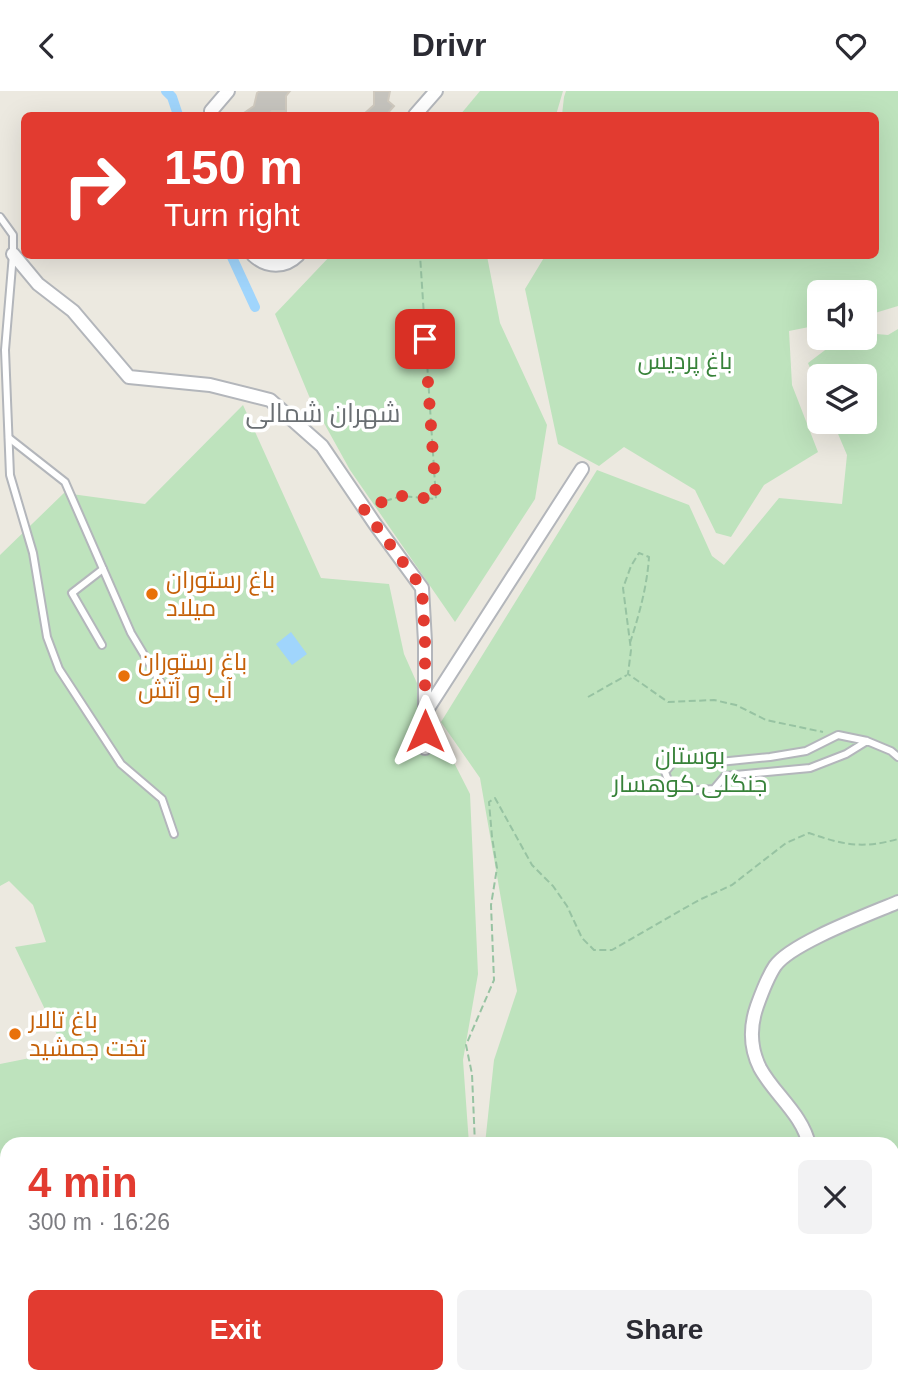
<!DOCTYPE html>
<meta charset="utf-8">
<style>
:root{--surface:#fff;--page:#f2f2f3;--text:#2b2b33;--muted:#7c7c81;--accent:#e23b30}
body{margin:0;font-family:Arial,Cairo,sans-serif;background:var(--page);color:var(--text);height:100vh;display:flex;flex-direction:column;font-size:26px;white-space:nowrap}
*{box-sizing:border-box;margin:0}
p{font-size:23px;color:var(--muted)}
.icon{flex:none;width:38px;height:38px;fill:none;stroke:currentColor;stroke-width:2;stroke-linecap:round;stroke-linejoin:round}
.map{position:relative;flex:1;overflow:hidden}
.drawer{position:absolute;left:0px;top:1046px;width:900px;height:247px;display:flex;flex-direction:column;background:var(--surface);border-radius:21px 21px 0 0;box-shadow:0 7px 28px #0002}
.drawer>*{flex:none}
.top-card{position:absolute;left:21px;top:21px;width:858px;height:147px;border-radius:10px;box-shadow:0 7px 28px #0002;background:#e23b30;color:#fff;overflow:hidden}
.buttons{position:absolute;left:807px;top:189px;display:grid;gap:14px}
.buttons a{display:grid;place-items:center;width:70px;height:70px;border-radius:10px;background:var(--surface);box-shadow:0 7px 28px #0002;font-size:35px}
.pin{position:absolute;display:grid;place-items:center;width:60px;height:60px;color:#fff;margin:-30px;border-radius:14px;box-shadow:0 4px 10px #0006}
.me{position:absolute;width:77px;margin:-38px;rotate:0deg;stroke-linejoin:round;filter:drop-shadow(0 0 5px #0008)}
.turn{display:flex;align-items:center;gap:24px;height:147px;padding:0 28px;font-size:32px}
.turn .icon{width:91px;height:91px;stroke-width:2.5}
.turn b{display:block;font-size:49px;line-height:60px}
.round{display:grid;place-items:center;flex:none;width:74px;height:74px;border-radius:10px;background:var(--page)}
.head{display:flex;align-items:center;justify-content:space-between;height:119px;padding:0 28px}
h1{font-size:42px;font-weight:600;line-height:52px;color:var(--accent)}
.action{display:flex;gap:14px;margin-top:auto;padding:14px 28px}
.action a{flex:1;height:80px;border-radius:10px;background:var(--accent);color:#fff;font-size:28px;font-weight:600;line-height:80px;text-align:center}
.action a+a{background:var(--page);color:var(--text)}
header{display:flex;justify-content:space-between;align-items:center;height:91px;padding:0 28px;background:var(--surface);font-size:32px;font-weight:600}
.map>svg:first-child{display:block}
.green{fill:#bee3bd}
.water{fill:#a0d5fc}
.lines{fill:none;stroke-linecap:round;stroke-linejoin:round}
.canal{stroke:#a0d5fc;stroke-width:10}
.building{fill:#c6c4be;stroke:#d0cabf;stroke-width:2}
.service-casing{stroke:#b3b6bb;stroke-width:10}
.minor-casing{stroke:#b3b6bb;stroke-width:16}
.path{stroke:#97c3a2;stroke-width:2;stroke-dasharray:7 3.5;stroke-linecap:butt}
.service{stroke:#fff;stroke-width:6}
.minor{stroke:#fff;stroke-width:12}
.route{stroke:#e23b30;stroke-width:12;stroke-dasharray:0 21.6}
.food-dot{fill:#e8710a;stroke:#fff;stroke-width:2.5}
.labels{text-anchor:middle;stroke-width:7;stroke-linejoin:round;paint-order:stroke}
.park-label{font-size:24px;fill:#378239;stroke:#fff}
.food-label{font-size:24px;fill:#c56008;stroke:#fff;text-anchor:start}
.neighbourhood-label{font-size:26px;fill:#6a6f73;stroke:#fff}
</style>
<header><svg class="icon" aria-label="back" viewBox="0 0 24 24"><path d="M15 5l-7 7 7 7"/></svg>Drivr<svg class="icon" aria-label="heart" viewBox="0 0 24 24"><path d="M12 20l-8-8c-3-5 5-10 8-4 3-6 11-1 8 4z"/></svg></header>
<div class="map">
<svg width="898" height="1292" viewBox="0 0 898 1292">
<rect width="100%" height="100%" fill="#ece9e0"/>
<!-- green -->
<g class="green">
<path d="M480 0H563L556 24H460Z"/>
<path d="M566 0H898V215L865 225 864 201H819V234L789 240 792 294 818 361 764 394 731 446 716 442 695 399 624 356 599 375 558 353 525 198 545 165 875 164V24H562L564 6Z"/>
<path d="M331 164 487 165 500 232 547 334 535 408 455 531 350 379 309 305 275 223Z"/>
<path d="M898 238V1292H479L475 1286H892V1054L485 1053 494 969 517 900 480 687 441 631 597 379 689 414 712 465 724 474 779 407 842 413 847 364 833 331H864V285H819V298L808 272 841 247H864L865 242 888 244Z"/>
<path d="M243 314 321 487 389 493 404 563 441 646 470 703 478 883 463 969 469 1053 7 1054V1159L0 1130V973L65 960 15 856 46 851 33 814 9 790 0 795V464L64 402 145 413Z"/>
<path d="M7 1196V1286L459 1287 455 1292H2L0 1288V1200Z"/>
</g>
<!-- water -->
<path class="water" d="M291 541 307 563 292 574 276 553Z"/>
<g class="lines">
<!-- canal -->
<g class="canal">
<path d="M166 0 172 6 178 24"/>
<path d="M231 164 255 216"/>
</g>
</g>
<!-- building -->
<g class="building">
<path d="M260 0H290L286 5V20H272L269 24H241L254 15 257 2Z"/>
<path d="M374 0H390L388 10 394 15 386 24H363L374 14Z"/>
</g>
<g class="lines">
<defs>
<g id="service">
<path d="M0 126 13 144V163L5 259 10 384 33 462 47 546 59 578 121 673 162 708 174 743"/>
<path d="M9 347 65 391 131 542 161 592"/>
<path d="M102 554 72 502 103 478"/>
<path d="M867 650 846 663 810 677 725 685 714 698 683 700 670 694 665 681 674 670 719 671 770 666 806 660 838 644 867 650 891 660 898 666"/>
<path d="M394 1292 407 1286"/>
</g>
<g id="minor">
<path d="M212 24 211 20 228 0"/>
<path d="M415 24 436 0"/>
<path d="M13 163 38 193 73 220 129 286 210 294 270 309 322 355 375 433 422 497 425 551V657"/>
<path d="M253 164C267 177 285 177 298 164"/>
<path d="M425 622 582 378"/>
<path d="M809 1054C803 1024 774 1003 760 977 750 957 750 935 757 915 762 901 767 887 775 875 791 852 870 823 898 811"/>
<path d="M0 1151 7 1172"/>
<path d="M0 1189 5 1188 7 1185"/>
<path d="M892 1230 898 1228"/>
<path d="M477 1286 480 1292"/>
<path d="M865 1286 867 1292"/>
</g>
</defs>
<!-- service casing -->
<use href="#service" class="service-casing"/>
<!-- minor casing -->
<use href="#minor" class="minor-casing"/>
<!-- path -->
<g class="path">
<path d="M375 413 402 405 436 408 420 164"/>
<path d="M630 552C639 524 647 496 649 466L639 462 631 475 623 497 631 559 628 583 668 611 714 609 736 614 766 629 823 641"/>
<path d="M588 606 627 584"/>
<path d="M475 1054 472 983 466 954 494 889 491 814 497 777 492 746 489 711 495 707 532 774 553 795 567 815 582 847 594 859H612L699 809 732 794 786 752 809 742C844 754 862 758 898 748"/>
</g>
<!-- service -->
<use href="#service" class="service"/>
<!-- minor -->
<use href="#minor" class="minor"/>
</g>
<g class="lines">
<!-- route -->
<path class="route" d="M425 248 436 408 402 405 363 417 422 497 425 551V640"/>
</g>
<!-- markers -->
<g class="food-dot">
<circle cx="152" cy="503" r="7"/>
<circle cx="124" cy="585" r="7"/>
<circle cx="15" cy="943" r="7"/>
</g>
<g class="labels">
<!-- park labels -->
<g class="park-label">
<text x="685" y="278">باغ پردیس</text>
<text x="690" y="673">بوستان<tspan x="690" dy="28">جنگلی کوهسار</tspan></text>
</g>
<!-- food labels -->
<g class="food-label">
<text x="166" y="497">باغ رستوران<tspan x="166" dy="28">میلاد</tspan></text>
<text x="138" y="579">باغ رستوران<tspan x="138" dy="28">آب و آتش</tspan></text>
<text x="29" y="937">باغ تالار<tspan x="29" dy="28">تخت جمشید</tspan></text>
</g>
<!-- neighbourhood labels -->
<g class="neighbourhood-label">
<text x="323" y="331">شهران شمالی</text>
</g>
</g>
</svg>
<div class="buttons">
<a><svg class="icon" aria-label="sound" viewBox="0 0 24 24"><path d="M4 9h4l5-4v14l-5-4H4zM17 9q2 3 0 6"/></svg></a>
<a><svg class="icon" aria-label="layers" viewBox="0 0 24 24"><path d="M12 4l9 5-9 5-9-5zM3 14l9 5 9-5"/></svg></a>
</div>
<div class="pin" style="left:425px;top:248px;background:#d93025"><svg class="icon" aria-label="arrive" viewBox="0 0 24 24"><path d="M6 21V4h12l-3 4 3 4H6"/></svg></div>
<svg class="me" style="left:425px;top:640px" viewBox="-20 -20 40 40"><path d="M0-17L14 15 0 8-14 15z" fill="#e23b30" stroke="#fff" stroke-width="4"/></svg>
<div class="top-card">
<div class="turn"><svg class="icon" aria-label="right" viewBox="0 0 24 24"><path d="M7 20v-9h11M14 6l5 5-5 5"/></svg><div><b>150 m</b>Turn right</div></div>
</div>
<section class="drawer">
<div class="head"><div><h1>4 min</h1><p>300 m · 16:26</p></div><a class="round"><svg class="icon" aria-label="close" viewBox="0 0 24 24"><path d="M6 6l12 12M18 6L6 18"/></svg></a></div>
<div class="action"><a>Exit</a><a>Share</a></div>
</section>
</div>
